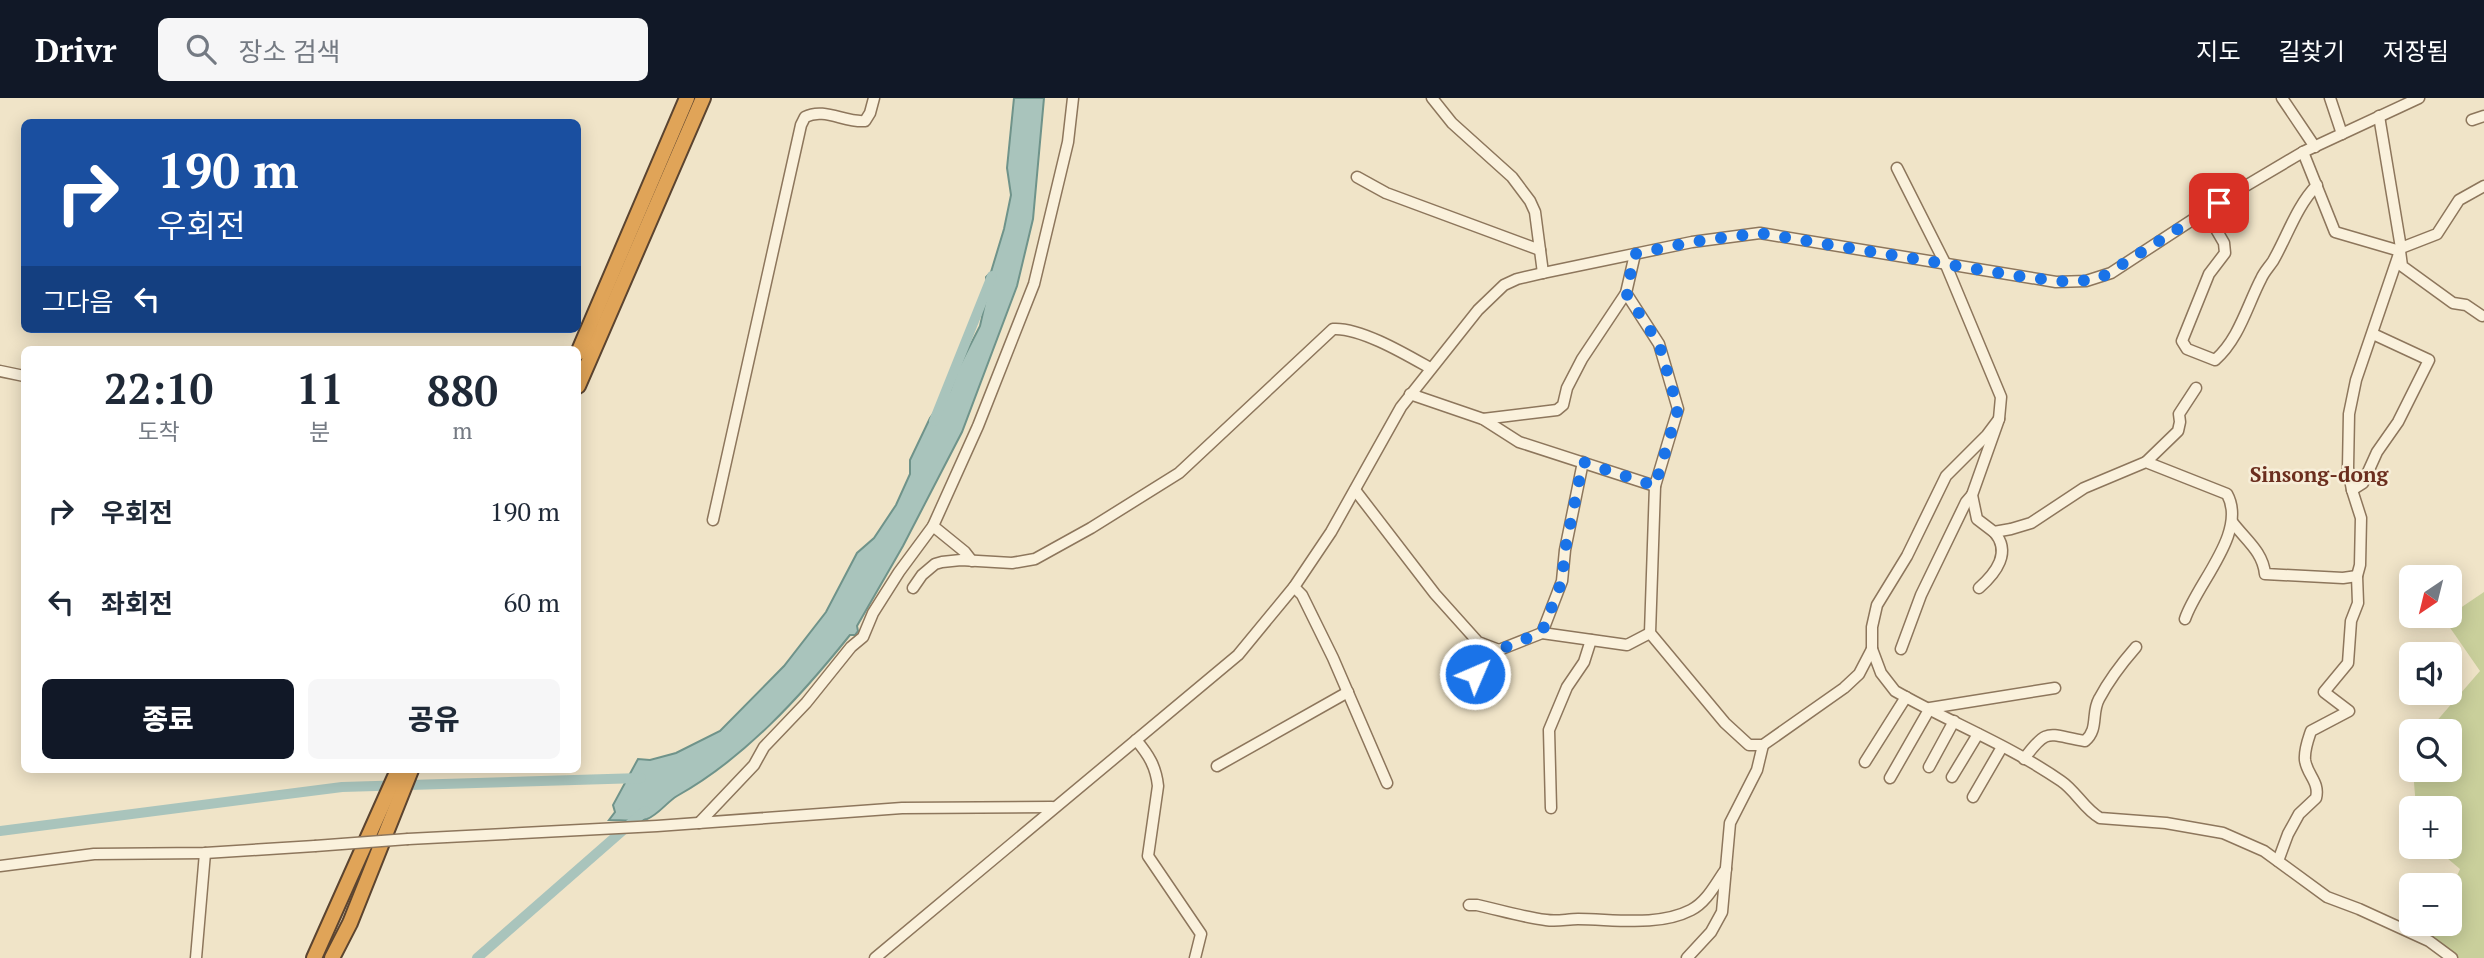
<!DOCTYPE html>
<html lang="ko">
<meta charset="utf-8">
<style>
:root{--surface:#fff;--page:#f6f6f7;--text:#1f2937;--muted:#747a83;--accent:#111827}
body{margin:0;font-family:"PT Serif","Noto Sans KR",serif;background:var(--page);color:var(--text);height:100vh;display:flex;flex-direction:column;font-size:26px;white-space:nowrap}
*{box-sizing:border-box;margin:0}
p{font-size:23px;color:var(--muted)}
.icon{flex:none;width:38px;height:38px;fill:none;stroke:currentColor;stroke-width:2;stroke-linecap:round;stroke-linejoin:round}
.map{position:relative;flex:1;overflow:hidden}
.panel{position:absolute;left:21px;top:248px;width:560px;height:427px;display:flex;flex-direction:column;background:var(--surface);border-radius:10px;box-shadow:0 4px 18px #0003}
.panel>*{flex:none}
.guide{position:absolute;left:21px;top:21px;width:560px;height:214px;border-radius:10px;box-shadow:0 4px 18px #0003;background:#1a4fa0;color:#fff;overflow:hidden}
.needle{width:46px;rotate:215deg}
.fabs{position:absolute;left:2399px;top:467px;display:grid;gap:14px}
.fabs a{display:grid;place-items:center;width:63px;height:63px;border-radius:10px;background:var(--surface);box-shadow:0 4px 18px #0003;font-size:35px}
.pin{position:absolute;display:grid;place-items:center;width:60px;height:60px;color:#fff;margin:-30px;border-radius:14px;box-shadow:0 4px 10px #0006}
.me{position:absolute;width:77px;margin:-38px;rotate:45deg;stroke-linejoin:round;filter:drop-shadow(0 0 5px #0008)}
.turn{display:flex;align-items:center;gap:24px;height:147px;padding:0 21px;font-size:32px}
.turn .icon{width:91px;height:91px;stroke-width:2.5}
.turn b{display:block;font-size:49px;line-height:60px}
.then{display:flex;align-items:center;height:66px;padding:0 21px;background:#0003;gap:14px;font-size:26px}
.eta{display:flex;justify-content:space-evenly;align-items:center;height:119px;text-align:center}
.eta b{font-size:42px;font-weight:800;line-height:49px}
.cta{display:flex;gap:14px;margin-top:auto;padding:14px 21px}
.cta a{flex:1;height:80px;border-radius:10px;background:var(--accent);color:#fff;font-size:28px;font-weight:800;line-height:80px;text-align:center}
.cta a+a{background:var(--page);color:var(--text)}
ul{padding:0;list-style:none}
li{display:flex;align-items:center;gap:21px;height:91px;padding:0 21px}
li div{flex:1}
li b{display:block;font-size:26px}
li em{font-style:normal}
header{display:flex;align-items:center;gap:42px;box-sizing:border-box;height:98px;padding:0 35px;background:var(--accent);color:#fff}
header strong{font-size:33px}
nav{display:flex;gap:38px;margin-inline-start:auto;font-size:24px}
.search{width:490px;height:63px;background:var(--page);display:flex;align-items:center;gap:18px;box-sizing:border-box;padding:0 24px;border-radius:10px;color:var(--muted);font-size:26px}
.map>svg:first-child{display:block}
.green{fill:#c9cf9b}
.water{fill:#a9c4bc;stroke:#6f938a;stroke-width:2}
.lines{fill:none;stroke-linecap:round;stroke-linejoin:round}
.canal{stroke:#a9c4bc;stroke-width:10}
.minor-casing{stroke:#8d765c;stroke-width:13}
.highway-casing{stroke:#5b4430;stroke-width:18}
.minor{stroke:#faf1dc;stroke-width:10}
.highway{stroke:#e0a458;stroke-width:14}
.minor-bridge-casing{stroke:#8d765c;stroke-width:13;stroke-linecap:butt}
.minor-bridge{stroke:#faf1dc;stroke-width:10}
.route{stroke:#1a73e8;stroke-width:12;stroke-dasharray:0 21.6}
.labels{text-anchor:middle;stroke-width:5;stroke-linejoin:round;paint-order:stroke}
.quarter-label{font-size:21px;font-weight:bold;fill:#6b2e1e;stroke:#f7eed8}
</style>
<header>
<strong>Drivr</strong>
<div class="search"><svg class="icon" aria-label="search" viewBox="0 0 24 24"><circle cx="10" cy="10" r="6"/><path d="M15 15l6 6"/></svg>장소 검색</div>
<nav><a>지도</a><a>길찾기</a><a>저장됨</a></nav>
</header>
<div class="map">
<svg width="2484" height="860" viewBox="0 0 2484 860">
<rect width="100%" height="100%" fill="#f0e4c8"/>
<!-- green -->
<path class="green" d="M2484 494V860H2450L2430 841 2436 826H2450V794L2460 771 2434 749H2450V710H2416L2413 672H2450V634L2428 633 2480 573 2444 521Z"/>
<!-- water -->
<path class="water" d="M1014 0H1044L1033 121 1017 188 962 334 903 448 857 528 858 533 855 537H850C801 598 745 660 677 698 667 704 658 717 647 721 636 724 621 722 609 722L615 714 613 707 638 661 650 662 676 655 720 633 784 568 826 514 857 455 874 440 896 407 910 376V362L930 320 950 293 958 271 980 228 988 192 986 179 991 174 1004 131 1011 97 1007 70Z"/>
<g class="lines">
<!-- canal -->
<g class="canal">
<path d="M934 323 992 178"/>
<path d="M0 733 342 689 641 680"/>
<path d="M477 860 645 713"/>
</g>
<defs>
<g id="minor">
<path d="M1432 0 1452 25 1512 79 1530 103 1535 114 1543 175"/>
<path d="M2282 0 2315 49"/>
<path d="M2330 0 2342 36"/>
<path d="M2379 18 2401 150"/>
<path d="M2472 22 2484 18"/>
<path d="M2303 54 2335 134 2400 153 2402 168 2453 205 2466 207 2482 218"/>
<path d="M1897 70 1946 167 2001 299 1999 321 1972 397 1977 421 1994 434 2011 431 2031 425 2084 390 2146 364 2227 396C2248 434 2197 485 2185 521"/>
<path d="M1357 79 1386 95 1540 152"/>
<path d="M2206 114 2224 145 2225 155 2209 176 2182 243 2187 251 2215 262C2239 241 2247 208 2261 181 2264 174 2269 169 2273 163 2288 137 2296 109 2317 87"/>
<path d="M1635 156 1626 195 1659 246 1678 311 1655 388 1650 535 1725 625 1749 647H1763L1844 590 1859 576 1872 551V529L1877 507 1907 458 1946 378 1987 337 1999 321"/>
<path d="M0 273 24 278"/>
<path d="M1410 296 1483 321 1519 344 1655 388"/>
<path d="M1483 321 1557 312 1563 307 1567 290 1582 261 1626 195"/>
<path d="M2146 364 2178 333 2180 324 2179 316 2196 290"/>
<path d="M1355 392 1435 496 1478 544 1499 552"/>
<path d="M2352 392 2363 385 2377 354 2398 324 2429 262 2373 236"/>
<path d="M713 422 801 27 805 19C824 9 845 25 865 23L870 15 874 0"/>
<path d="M2233 425C2246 442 2263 454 2265 476L2343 480 2357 478"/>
<path d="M933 428 965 454 972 463"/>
<path d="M1294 489 1302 497 1333 560 1387 685"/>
<path d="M913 490 922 477 935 466 942 464 961 462 1012 465 1035 461 1091 430 1179 375 1333 231C1360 229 1407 257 1430 270"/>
<path d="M1979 490C1996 475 2012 454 1994 434"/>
<path d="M1542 535 1562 483 1565 452 1583 364"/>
<path d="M1872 551 1881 575 1895 593C1949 624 2009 647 2061 683 2076 693 2084 711 2100 720L2166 725 2223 735 2264 753 2327 799 2359 811 2429 843 2452 860"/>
<path d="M1901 551 1921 497 1966 404 1972 397"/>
<path d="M1459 587 1491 566 1499 552 1542 535 1627 547 1650 535"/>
<path d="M1136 642C1149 657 1156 669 1158 688L1148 758 1201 836 1195 860"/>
<path d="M2024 661C2048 628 2048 637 2085 643 2099 631 2091 615 2099 601 2109 582 2122 565 2136 549"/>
<path d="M1865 664 1906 599"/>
<path d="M1217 668 1348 594"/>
<path d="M1929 669 1954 623"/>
<path d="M1952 679 1978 636"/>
<path d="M1890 680 1930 610 2055 590"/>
<path d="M1973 699 2002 649"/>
<path d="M1551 710 1549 632 1567 589 1584 564 1591 542"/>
<path d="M699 725 754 667 764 649 806 605 851 549 863 539 873 515 899 474 933 428 978 328 1034 186 1068 44 1073 0"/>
<path d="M408 741 657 728 902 710 1052 709"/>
<path d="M2278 763 2288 736 2299 716 2316 700C2320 684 2307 677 2305 662 2304 652 2308 642 2311 633L2349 613 2324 594 2348 565 2351 523 2358 505 2357 478 2360 467 2361 420 2352 392 2348 370 2349 316 2356 282 2401 150 2437 136 2459 102 2484 88"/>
<path d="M0 768 94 756 205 755 315 748"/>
<path d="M1469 807H1477C1500 812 1522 819 1546 822 1557 824 1567 821 1578 821 1613 821 1658 829 1691 812 1707 804 1716 785 1726 771"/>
<path d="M196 860 205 755"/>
<path d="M875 860 1238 557 1294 489 1331 434 1401 309 1478 212 1504 187 1517 181 1543 175 1692 144 1760 135 2056 184 2086 183 2111 175 2232 96 2303 54 2419 0"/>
<path d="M1687 860 1711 834 1722 814 1730 725 1757 672 1763 647"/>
</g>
<g id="highway">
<path d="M578 255 687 0"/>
<path d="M578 288 703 0"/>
<path d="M314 860 398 672"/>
<path d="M332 860 350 825 411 672"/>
</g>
</defs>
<!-- minor casing -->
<use href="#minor" class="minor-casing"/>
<!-- highway casing -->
<use href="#highway" class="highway-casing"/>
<!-- minor -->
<use href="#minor" class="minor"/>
<!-- highway -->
<use href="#highway" class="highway"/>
<defs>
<path id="minor-bridge" d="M315 748 408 741"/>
</defs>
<!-- minor-bridge casing -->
<use href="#minor-bridge" class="minor-bridge-casing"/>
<!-- minor-bridge -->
<use href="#minor-bridge" class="minor-bridge"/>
</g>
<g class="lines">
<!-- route -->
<path class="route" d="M1475 576 1491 566 1499 552 1542 534 1562 483 1565 452 1583 364 1655 388 1678 311 1659 246 1626 195 1635 156 1692 144 1759 135 2024 179 2069 184 2099 181 2219 105"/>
</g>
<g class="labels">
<!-- quarter labels -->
<g class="quarter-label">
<text x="2319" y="384">Sinsong-dong</text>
</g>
</g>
</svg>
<div class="fabs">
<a><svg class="needle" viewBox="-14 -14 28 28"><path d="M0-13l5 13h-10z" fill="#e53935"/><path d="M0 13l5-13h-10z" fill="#747a83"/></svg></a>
<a><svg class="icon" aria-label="sound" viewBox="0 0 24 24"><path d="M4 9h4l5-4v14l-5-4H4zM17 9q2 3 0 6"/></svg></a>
<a><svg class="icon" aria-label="search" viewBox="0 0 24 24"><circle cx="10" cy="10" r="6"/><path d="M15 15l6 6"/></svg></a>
<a>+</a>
<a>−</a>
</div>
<div class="pin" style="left:2219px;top:105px;background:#d93025"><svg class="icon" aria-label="arrive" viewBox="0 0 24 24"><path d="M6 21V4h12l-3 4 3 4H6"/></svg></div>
<svg class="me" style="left:1475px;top:576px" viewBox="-20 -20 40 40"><circle r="17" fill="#1a73e8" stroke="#fff" stroke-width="3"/><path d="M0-11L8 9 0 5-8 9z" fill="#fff"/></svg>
<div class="guide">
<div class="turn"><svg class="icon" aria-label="right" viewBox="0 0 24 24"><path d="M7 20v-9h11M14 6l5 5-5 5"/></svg><div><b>190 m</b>우회전</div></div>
<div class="then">그다음<svg class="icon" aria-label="left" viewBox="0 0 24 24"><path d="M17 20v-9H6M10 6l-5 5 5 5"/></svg></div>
</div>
<section class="panel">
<div class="eta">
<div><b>22:10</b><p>도착</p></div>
<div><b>11</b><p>분</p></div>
<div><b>880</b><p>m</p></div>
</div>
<ul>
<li><svg class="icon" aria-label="right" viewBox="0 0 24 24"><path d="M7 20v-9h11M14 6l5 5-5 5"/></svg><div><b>우회전</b></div><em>190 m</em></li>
<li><svg class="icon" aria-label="left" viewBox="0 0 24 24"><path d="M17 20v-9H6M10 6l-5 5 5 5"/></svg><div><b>좌회전</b></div><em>60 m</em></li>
</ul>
<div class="cta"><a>종료</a><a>공유</a></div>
</section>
</div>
